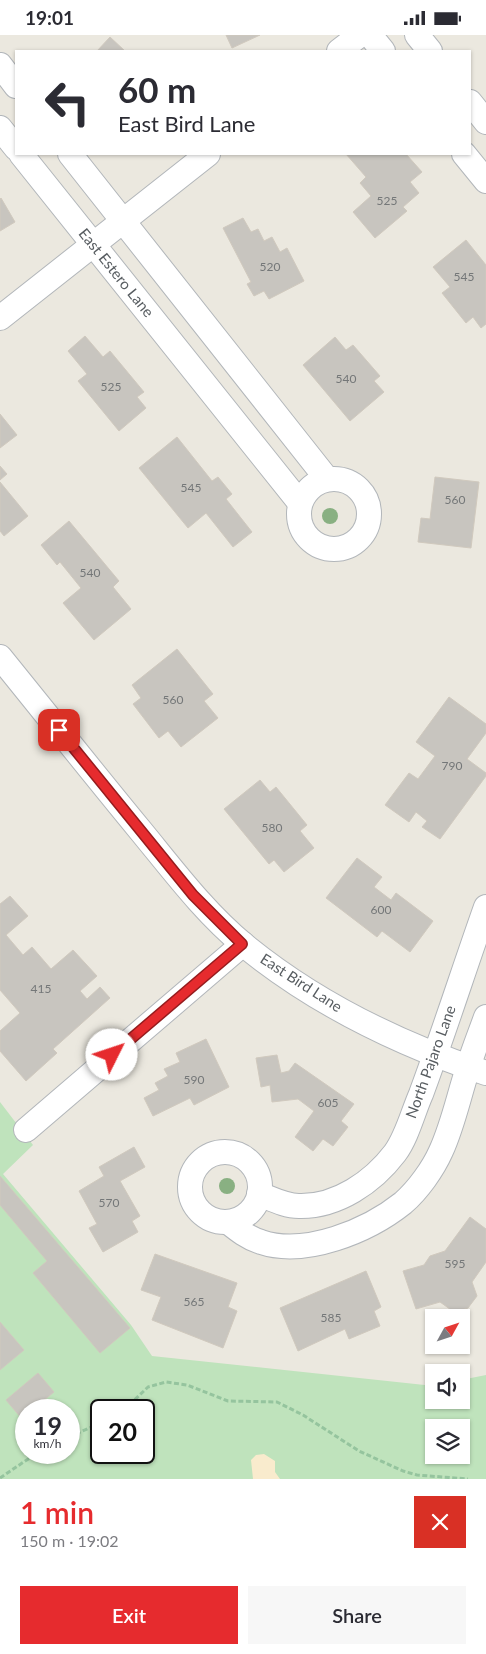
<!DOCTYPE html>
<meta charset="utf-8">
<style>
:root{--surface:#fff;--page:#f7f7f7;--text:#2b2b33;--muted:#7c7c81;--accent:#e62b2e}
body{margin:0;font-family:Lato,sans-serif;background:var(--page);color:var(--text);height:100vh;display:flex;flex-direction:column;font-size:19px;white-space:nowrap}
*{box-sizing:border-box;margin:0}
p{font-size:16px;color:var(--muted)}
.icon{flex:none;width:28px;height:28px;fill:none;stroke:currentColor;stroke-width:2;stroke-linecap:round;stroke-linejoin:round}
.map{position:relative;height:1444px;overflow:hidden}
.drawer{display:flex;flex-direction:column;background:var(--surface);flex:1}
.drawer>*{flex:none}
.guide{position:absolute;left:15px;top:15px;width:456px;height:105px;border-radius:0px;box-shadow:0 1px 4px #0004;background:#fff;color:var(--text);overflow:hidden}
.needle{width:32px;rotate:50deg}
.fabs{position:absolute;left:425px;top:1274px;display:grid;gap:10px}
.fabs a{display:grid;place-items:center;width:45px;height:45px;border-radius:0px;background:var(--surface);box-shadow:0 1px 4px #0004;font-size:25px}
.speed{position:absolute;left:15px;top:1364px;display:flex;gap:10px;font-size:25px;font-weight:700;text-align:center}
.speed>*{display:grid;place-content:center;width:65px;height:65px;border-radius:50%;background:var(--surface);box-shadow:0 1px 4px #0004;line-height:1}
.speed small{font-size:12px;font-weight:400}
.speed .limit{border:2px solid #111;border-radius:8px;background:#fff;color:#111}
.pin{position:absolute;display:grid;place-items:center;width:42px;height:42px;color:#fff;margin:-21px;border-radius:10px;box-shadow:0 2px 8px #0006}
.me{position:absolute;width:55px;margin:-28px;rotate:49deg;stroke-linejoin:round;filter:drop-shadow(0 0 4px #0008)}
.turn{display:flex;align-items:center;gap:18px;height:105px;padding:0 20px;font-size:22px}
.turn .icon{width:65px;height:65px;stroke-width:2.5}
.turn b{display:block;font-size:35px;line-height:42px}
.round{display:grid;place-items:center;flex:none;width:52px;height:52px;border-radius:0px;background:var(--page)}
.head{display:flex;align-items:center;justify-content:space-between;height:85px;padding:0 20px}
h1{font-size:30px;font-weight:600;line-height:38px;color:var(--accent)}
.primary-button{display:flex;gap:10px;margin-top:auto;padding:10px 20px}
.primary-button a{flex:1;height:58px;border-radius:0px;background:var(--accent);color:#fff;font-size:20px;font-weight:600;line-height:58px;text-align:center}
.primary-button a+a{background:var(--page);color:var(--text)}
.status{display:flex;justify-content:space-between;align-items:center;height:35px;padding:0 25px;background:var(--surface);direction:ltr}
.status svg{height:14px;fill:currentColor}
.map>svg:first-child{display:block}
.green{fill:#bfe3bc;fill-rule:evenodd}
.sand{fill:#f9ebcd}
.building{fill:#c8c5bf;stroke:#d0c9be}
.lines{fill:none;stroke-linecap:round;stroke-linejoin:round}
.minor-casing{stroke:#b2b6ba;stroke-width:26}
.path{stroke:#95c49e;stroke-width:3;stroke-dasharray:5 2.5;stroke-linecap:butt}
.minor{stroke:#fff;stroke-width:24}
.tree{fill:#89b082}
.route-casing{stroke:#961c1e;stroke-width:12}
.route{stroke:#e62b2e;stroke-width:9}
.labels{text-anchor:middle;stroke-width:4;stroke-linejoin:round;paint-order:stroke}
.number-label{font-size:12px;fill:#747778}
.street-label{font-size:15px;fill:#585d61;stroke:#fff}
</style>
<div class="status"><b>19:01</b><svg viewBox="0 0 49 12"><path d="M0 12V9h3v3zM5 12V6h3v6zM10 12V3h3v9zM15 12V0h3v12zM26 1h20v11H26zM47 4h2v5h-2z"/></svg></div>
<div class="map">
<svg width="486" height="1444" viewBox="0 0 486 1444">
<rect width="100%" height="100%" fill="#ebe8df"/>
<!-- green -->
<path class="green" d="M0 1067 33 1110 3 1139 131 1290 152 1321 434 1351V1365H461V1345L486 1340V1444H0ZM26 1375H69V1418H26ZM101 1375H144V1418H101ZM434 1392H461V1420H434Z"/>
<!-- sand -->
<path class="sand" d="M264 1419 275 1426V1437L280 1444H253L251 1425 256 1420Z"/>
<!-- building -->
<g class="building">
<path d="M226 0H260L232 13Z"/>
<path d="M110 2 125 16H97Z"/>
<path d="M346 119H406L422 137 410 147 419 158 403 172 407 176 375 203 353 177 371 161 360 148 366 142Z"/>
<path d="M1 163 15 187 0 196V164Z"/>
<path d="M243 183 251 197 258 194 264 206 272 202 280 217 287 213 304 246 269 264 264 256 254 261 247 249 251 247 223 193Z"/>
<path d="M466 205 486 230V289L481 293 473 282 466 288 442 258 450 252 433 232Z"/>
<path d="M85 301 103 322 110 316 144 357 137 362 146 373 119 396 78 346 87 339 68 316Z"/>
<path d="M335 302 346 315 353 310 380 341 374 346 384 357 350 386 303 330Z"/>
<path d="M0 379 17 400 0 413Z"/>
<path d="M177 402 212 446 218 442 232 459 226 464 252 497 233 512 206 478 188 493 139 433Z"/>
<path d="M0 431 7 439 0 445Z"/>
<path d="M435 442 479 447 471 513 418 507 421 483 430 484Z"/>
<path d="M0 447 28 481 4 501 0 496Z"/>
<path d="M69 486 119 546 113 552 131 574 94 605 63 568 81 553 60 527 57 530 41 510Z"/>
<path d="M177 614 213 659 204 666 218 683 181 712 168 696 159 703 133 669 141 663 132 650Z"/>
<path d="M449 662 486 689V698L467 724 486 738V741L440 804 422 792 427 786 416 777 409 787 385 770 409 738 418 744 435 721 416 707Z"/>
<path d="M260 745 270 757 276 752 307 790 300 796 314 813 284 837 274 825 269 829 224 774Z"/>
<path d="M357 823 382 842 374 852 391 865 396 858 433 886 410 917 382 896 377 902 326 863Z"/>
<path d="M10 861 28 881 6 900 23 920 32 912 51 934 73 915 97 941 80 956 87 964 100 952 110 963 53 1014 57 1018 26 1046 0 1016V996L20 978 0 955V869Z"/>
<path d="M206 1004 229 1052 194 1070 190 1063 153 1081 144 1063 159 1055 155 1048 168 1041 164 1034 180 1027 176 1018Z"/>
<path d="M277 1020 281 1038 289 1036 295 1028 354 1069 341 1086 348 1092 333 1111 323 1104 313 1116 295 1102 314 1076 298 1064 272 1067 270 1050 261 1052 256 1023Z"/>
<path d="M134 1112 145 1132 120 1146 140 1181 132 1186 138 1197 103 1217 89 1193 97 1189 79 1156 104 1141 99 1132Z"/>
<path d="M0 1141 130 1293 100 1318 33 1238 47 1226 0 1170Z"/>
<path d="M470 1182 486 1194V1227L472 1247 477 1261 468 1273 454 1277 440 1267 416 1274 403 1236 424 1230 430 1221 445 1216Z"/>
<path d="M155 1219 237 1248 228 1272 237 1276 223 1313 152 1285 161 1262 141 1255Z"/>
<path d="M366 1236 381 1272 374 1276 380 1291 349 1304 345 1294 298 1316 280 1273Z"/>
<path d="M0 1287 24 1315 0 1335Z"/>
<path d="M38 1338 54 1357 32 1375H26V1380L22 1384 6 1365Z"/>
</g>
<g class="lines">
<defs>
<g id="minor">
<path d="M370 0 383 16"/>
<path d="M417 0 430 16"/>
<path d="M339 16 360 0"/>
<path d="M0 30 16 51"/>
<path d="M470 67 486 87"/>
<path d="M0 93 16 113"/>
<path d="M21 119 300 468"/>
<path d="M70 119 327 444"/>
<path d="M464 119 486 146"/>
<path d="M0 283 208 119"/>
<circle cx="334" cy="479" r="35"/>
<path d="M0 622C47 680 93 738 140 795 173 835 204 877 244 910 315 968 399 1009 486 1038"/>
<path d="M26 1095 243 909"/>
<circle cx="225" cy="1152" r="35"/>
<path d="M259 1159C272 1164 285 1171 299 1171 337 1172 373 1147 395 1118 407 1102 413 1077 421 1059 444 997 464 934 486 872"/>
<path d="M228 1187C238 1195 248 1203 261 1207 305 1222 368 1196 403 1168 418 1155 433 1134 441 1116 453 1090 459 1060 468 1033 473 1016 480 999 486 982"/>
</g>
</defs>
<!-- minor casing -->
<use href="#minor" class="minor-casing"/>
<!-- path -->
<g class="path">
<path d="M124 1375 148 1352 166 1347 187 1350 228 1366 277 1367 303 1380 359 1416 403 1436 417 1440 468 1444"/>
<path d="M69 1402 101 1388"/>
<path d="M0 1443 37 1418"/>
</g>
<!-- minor -->
<use href="#minor" class="minor"/>
</g>
<!-- trees -->
<g class="tree">
<circle cx="330" cy="481" r="8"/>
<circle cx="227" cy="1151" r="8"/>
</g>
<g class="lines">
<defs>
<path id="route" d="M59 695 193 860 242 909 112 1020"/>
</defs>
<!-- route casing -->
<use href="#route" class="route-casing"/>
<!-- route -->
<use href="#route" class="route"/>
</g>
<g class="labels">
<!-- number labels -->
<g class="number-label">
<text x="387" y="170">525</text>
<text x="270" y="236">520</text>
<text x="464" y="246">545</text>
<text x="346" y="348">540</text>
<text x="111" y="356">525</text>
<text x="191" y="457">545</text>
<text x="455" y="469">560</text>
<text x="90" y="542">540</text>
<text x="173" y="669">560</text>
<text x="452" y="735">790</text>
<text x="272" y="797">580</text>
<text x="381" y="879">600</text>
<text x="41" y="958">415</text>
<text x="194" y="1049">590</text>
<text x="328" y="1072">605</text>
<text x="109" y="1172">570</text>
<text x="455" y="1233">595</text>
<text x="194" y="1271">565</text>
<text x="331" y="1287">585</text>
</g>
<!-- street labels -->
<g class="street-label">
<text transform="translate(116 238) rotate(51)" y="5">East Estero Lane</text>
<text transform="translate(301 948) rotate(33)" y="5">East Bird Lane</text>
<text transform="translate(431 1027) rotate(-70)" y="5">North Pajaro Lane</text>
</g>
</g>
</svg>
<div class="fabs">
<a><svg class="needle" viewBox="-14 -14 28 28"><path d="M0-13l5 13h-10z" fill="#e53935"/><path d="M0 13l5-13h-10z" fill="#7c7c81"/></svg></a>
<a><svg class="icon" aria-label="sound" viewBox="0 0 24 24"><path d="M4 9h4l5-4v14l-5-4H4zM17 9q2 3 0 6"/></svg></a>
<a><svg class="icon" aria-label="layers" viewBox="0 0 24 24"><path d="M12 4l9 5-9 5-9-5zM3 14l9 5 9-5"/></svg></a>
</div>
<div class="speed"><div>19<small>km/h</small></div><div class="limit">20</div></div>
<div class="pin" style="left:59px;top:695px;background:#d93025"><svg class="icon" aria-label="arrive" viewBox="0 0 24 24"><path d="M6 21V4h12l-3 4 3 4H6"/></svg></div>
<svg class="me" style="left:112px;top:1020px" viewBox="-20 -20 40 40"><circle r="19" fill="#fff"/><path d="M0-13L10 11 0 6-10 11z" fill="#e62b2e"/></svg>
<div class="guide">
<div class="turn"><svg class="icon" aria-label="left" viewBox="0 0 24 24"><path d="M17 20v-9H6M10 6l-5 5 5 5"/></svg><div><b>60 m</b>East Bird Lane</div></div>
</div>
</div>
<section class="drawer">
<div class="head"><div><h1>1 min</h1><p>150 m · 19:02</p></div><a class="round" style="background:#d93025;color:#fff"><svg class="icon" aria-label="close" viewBox="0 0 24 24"><path d="M6 6l12 12M18 6L6 18"/></svg></a></div>
<div class="primary-button"><a>Exit</a><a>Share</a></div>
</section>
